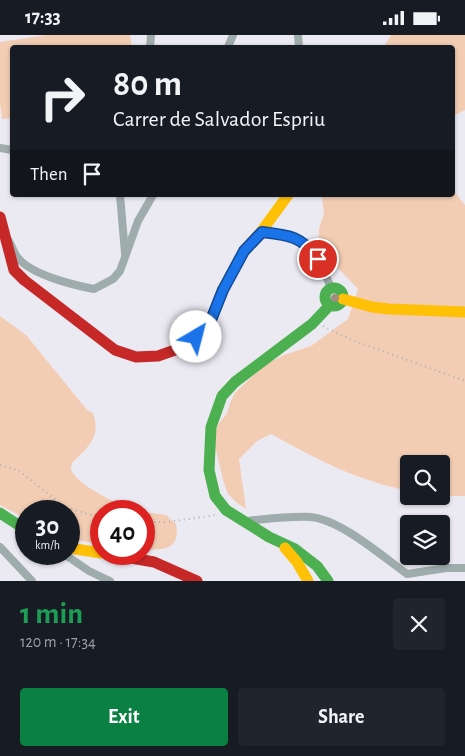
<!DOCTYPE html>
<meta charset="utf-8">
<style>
:root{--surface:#171b24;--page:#20242c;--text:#f1f3f6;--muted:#9ea1a6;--accent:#0b8043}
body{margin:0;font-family:"Alegreya Sans",sans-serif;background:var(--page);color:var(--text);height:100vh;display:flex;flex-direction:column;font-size:19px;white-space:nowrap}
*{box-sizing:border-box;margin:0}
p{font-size:16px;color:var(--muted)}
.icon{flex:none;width:28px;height:28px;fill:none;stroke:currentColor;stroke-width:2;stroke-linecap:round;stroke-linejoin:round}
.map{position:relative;height:546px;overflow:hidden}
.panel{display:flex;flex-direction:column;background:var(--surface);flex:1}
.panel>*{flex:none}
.guide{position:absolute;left:10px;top:10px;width:445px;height:152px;border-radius:5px;box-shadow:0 1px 4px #0004;background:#171b24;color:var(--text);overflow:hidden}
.tools{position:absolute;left:400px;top:420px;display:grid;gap:10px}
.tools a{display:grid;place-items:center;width:50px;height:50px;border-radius:5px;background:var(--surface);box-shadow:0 1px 4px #0004;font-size:25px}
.speed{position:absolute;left:15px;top:465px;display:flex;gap:10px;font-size:25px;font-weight:700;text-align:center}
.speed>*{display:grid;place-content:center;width:65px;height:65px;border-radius:50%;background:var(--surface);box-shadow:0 1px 4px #0004;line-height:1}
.speed small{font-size:12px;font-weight:400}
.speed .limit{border:8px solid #d22;background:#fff;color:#111}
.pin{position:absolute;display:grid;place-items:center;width:42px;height:42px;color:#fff;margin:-21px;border:2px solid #fff;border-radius:50%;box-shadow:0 1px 5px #0007}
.me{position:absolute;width:55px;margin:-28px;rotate:37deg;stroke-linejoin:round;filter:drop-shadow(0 0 4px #0008)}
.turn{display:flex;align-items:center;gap:18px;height:105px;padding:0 20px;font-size:22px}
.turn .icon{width:65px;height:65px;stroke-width:2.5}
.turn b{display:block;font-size:35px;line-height:42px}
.then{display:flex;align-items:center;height:48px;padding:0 20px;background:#0003;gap:10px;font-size:19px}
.round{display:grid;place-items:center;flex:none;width:52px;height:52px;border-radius:5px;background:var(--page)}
.headline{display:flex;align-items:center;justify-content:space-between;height:85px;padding:0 20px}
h1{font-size:30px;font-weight:700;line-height:38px;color:#1e9e55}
.primary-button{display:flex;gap:10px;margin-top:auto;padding:10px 20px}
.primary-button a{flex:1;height:58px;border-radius:5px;background:var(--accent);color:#fff;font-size:20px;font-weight:700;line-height:58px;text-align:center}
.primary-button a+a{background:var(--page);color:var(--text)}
.status{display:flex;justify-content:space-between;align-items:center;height:35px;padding:0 25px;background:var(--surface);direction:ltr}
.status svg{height:14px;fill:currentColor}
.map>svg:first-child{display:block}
.green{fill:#f2cdb4}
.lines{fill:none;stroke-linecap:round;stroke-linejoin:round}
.path{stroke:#aab1b4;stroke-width:2;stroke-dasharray:1 4;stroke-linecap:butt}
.street{stroke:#9eacab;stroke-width:8}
.fast{stroke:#4caf50;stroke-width:11}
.slow{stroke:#ffc107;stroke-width:11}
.jam{stroke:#c62828;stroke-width:11}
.tree{fill:#a18c80}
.route-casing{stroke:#114b97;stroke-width:12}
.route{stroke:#1a73e8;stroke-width:9}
</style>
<div class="status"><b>17:33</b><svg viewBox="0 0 49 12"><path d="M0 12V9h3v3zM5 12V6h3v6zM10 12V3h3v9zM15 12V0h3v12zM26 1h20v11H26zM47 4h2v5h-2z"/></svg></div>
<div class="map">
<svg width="465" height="546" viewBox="0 0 465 546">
<rect width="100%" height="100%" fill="#ebeaf2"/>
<!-- green -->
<g class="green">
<path d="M47 0H130L132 12H12V83L2 84 0 68V7Z"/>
<path d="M391 0H465V75L453 81 452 12H384Z"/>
<path d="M453 155 465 170V461H441V429H409V456C356 445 318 425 271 399L257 406 239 424 246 474 236 467 228 459 223 445 214 406 217 391 227 378 230 368 235 358 264 330 284 320 311 311 348 284 358 254 338 233 319 204V194L324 178 322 163 319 160H452Z"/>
<path d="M0 281 26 300 87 375 93 378C100 398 92 409 78 422 75 425 72 427 71 431 68 447 122 471 135 476H101V509L69 504V476H26V484L0 470Z"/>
<path d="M144 477 166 480 176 489C181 514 163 516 144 514Z"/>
</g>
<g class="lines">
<!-- path -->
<g class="path">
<path d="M323 291 352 305 465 346"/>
<path d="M0 430 18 435 65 472 101 483"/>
<path d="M144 487H167L216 480"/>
</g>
<!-- street -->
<g class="street">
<path d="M298 0 299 12"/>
<path d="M150 12 151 0"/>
<path d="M228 12 233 0"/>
<path d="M0 113 12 115"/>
<path d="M120 160 125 218"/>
<path d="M261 197C308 202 314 211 331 253"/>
<path d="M9 206C12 211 14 219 18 223 32 240 73 250 94 254L113 244 120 236 138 186 153 160"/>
<path d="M245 486C266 484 289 481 311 482 341 485 382 521 407 539L446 533H465"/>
<path d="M0 512 32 546"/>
<path d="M64 519 89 536 110 546"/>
</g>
<!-- fast -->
<g class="fast">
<circle cx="334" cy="262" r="9"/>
<path d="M0 478 26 495"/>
<path d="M328 546 317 531 295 514 269 502 226 475 215 461 209 435 211 392 222 361 235 347 312 289 330 270"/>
</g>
<!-- slow -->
<g class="slow">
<path d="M223 254 244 216 261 197 288 160"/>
<path d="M343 264 372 272 389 274 465 277"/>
<path d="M69 513 101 518"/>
<path d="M285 513 297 527 308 546"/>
</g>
<!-- jam -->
<g class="jam">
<path d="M0 182 14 235 24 245 115 315 136 322 158 321 175 315 197 302 211 285 223 254"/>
<path d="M108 519 154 527 197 546"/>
</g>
</g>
<!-- trees -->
<circle class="tree" cx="335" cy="263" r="4"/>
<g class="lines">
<defs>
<path id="route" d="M196 302 211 285 223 255 244 216 262 197C288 200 302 201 318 224"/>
</defs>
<!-- route casing -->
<use href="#route" class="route-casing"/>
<!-- route -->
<use href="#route" class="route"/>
</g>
</svg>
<div class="tools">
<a><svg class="icon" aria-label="search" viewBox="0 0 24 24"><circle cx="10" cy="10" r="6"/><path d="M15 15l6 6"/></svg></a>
<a><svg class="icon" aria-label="layers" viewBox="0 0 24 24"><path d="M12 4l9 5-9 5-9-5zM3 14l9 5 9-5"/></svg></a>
</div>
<div class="speed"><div>30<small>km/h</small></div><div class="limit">40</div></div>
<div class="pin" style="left:318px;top:224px;background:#d93025"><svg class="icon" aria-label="arrive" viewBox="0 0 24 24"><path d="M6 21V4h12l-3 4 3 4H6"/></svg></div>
<svg class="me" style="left:196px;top:302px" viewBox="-20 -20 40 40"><circle r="19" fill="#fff"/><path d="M0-13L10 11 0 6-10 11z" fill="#1a73e8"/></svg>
<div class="guide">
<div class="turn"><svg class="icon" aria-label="right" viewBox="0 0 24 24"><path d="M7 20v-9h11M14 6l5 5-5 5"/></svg><div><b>80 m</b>Carrer de Salvador Espriu</div></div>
<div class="then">Then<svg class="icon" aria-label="arrive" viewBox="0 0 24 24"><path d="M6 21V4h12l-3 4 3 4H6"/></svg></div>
</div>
</div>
<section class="panel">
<div class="headline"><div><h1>1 min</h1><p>120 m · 17:34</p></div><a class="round"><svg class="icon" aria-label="close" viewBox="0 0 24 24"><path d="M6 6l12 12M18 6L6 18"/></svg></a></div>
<div class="primary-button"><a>Exit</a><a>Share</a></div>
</section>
